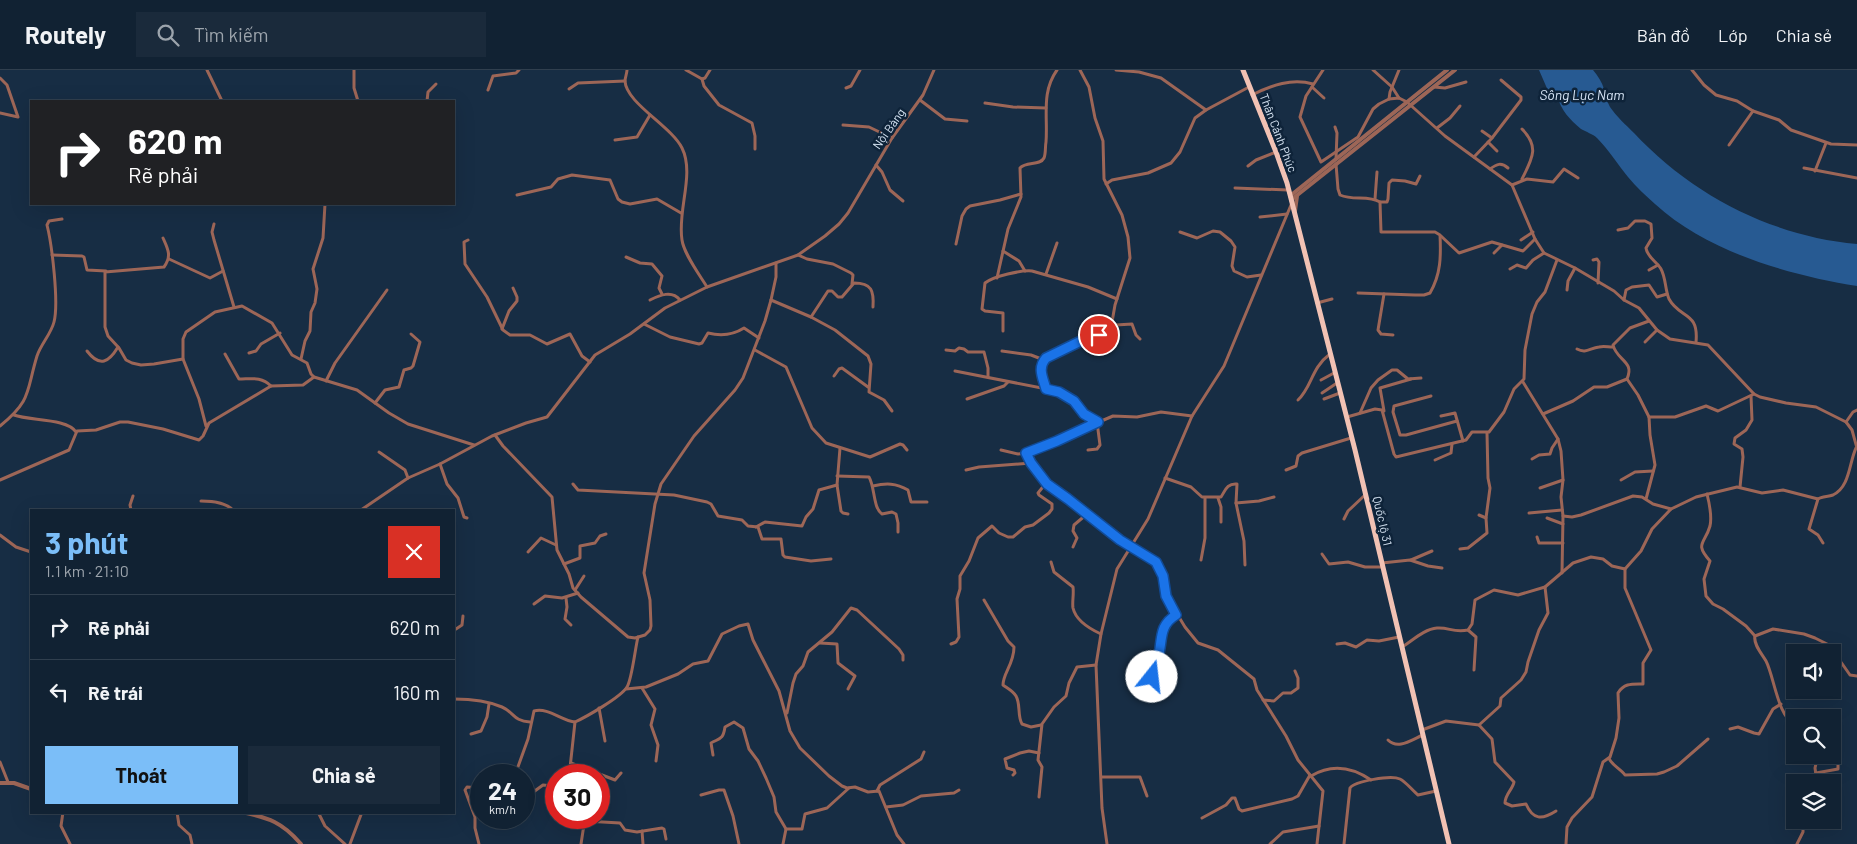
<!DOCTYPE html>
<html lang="vi">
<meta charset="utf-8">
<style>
:root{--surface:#123;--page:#1a2a3b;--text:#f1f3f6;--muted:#9ca4ac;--line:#303f4e;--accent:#7bbef8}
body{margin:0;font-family:Barlow,sans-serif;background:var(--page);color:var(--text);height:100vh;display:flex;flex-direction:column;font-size:19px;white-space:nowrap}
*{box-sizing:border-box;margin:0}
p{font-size:16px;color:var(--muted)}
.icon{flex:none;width:28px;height:28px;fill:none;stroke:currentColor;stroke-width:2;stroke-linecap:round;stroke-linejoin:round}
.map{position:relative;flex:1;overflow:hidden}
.drawer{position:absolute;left:30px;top:439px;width:425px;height:305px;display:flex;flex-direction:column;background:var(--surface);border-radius:0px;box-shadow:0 5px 20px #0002,0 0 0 1px var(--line)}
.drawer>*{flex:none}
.banner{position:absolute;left:30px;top:30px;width:425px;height:105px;border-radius:0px;box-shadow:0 5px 20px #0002,0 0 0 1px var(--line);background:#202124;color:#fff;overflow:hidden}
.tools{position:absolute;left:1786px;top:574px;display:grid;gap:10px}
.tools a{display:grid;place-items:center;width:55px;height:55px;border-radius:0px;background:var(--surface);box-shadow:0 5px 20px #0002,0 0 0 1px var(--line);font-size:25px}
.speed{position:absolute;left:470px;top:694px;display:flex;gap:10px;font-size:25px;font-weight:700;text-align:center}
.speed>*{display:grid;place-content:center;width:65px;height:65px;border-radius:50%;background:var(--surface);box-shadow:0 5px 20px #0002,0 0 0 1px var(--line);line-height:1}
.speed small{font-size:12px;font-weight:400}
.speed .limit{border:8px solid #d22;background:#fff;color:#111}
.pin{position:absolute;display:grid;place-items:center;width:42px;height:42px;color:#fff;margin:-21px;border:2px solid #fff;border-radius:50%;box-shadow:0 1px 5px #0007}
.me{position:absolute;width:55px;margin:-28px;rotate:16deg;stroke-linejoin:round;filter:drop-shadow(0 0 4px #0008)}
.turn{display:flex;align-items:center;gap:18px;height:105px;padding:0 15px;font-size:22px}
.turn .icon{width:65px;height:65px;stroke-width:2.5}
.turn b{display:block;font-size:35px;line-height:42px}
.round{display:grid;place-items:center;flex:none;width:52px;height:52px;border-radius:0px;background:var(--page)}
.summary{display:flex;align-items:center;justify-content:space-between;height:85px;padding:0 15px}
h1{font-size:30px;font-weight:700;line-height:38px;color:var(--accent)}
.cta{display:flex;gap:10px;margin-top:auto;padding:10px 15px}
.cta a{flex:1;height:58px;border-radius:0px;background:var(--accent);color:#111;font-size:20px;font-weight:700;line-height:58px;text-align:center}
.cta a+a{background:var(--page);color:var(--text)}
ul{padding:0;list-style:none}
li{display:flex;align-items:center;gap:15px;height:65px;padding:0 15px;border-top:1px solid var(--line)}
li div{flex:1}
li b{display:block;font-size:19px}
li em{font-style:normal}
header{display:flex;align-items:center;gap:30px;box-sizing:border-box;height:70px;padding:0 25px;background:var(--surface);border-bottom:1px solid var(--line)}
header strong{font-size:24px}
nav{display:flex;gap:28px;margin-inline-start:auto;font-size:18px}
.search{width:350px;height:45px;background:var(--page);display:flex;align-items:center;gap:12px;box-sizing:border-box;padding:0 18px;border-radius:0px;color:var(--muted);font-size:19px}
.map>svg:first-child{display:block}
.water{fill:#275a92}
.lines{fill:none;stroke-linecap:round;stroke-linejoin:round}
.minor{stroke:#9d6657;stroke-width:3}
.tertiary{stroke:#9d6657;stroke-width:4}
.trunk{stroke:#f2c2b4;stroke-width:5}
.route-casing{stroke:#114b97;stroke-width:12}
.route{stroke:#1a73e8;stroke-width:9}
.labels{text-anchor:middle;stroke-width:5;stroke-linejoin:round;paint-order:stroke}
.street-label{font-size:12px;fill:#d5e3f2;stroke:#0e2339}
.water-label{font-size:14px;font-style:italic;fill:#d7e5f6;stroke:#0e2339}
</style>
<header>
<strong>Routely</strong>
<div class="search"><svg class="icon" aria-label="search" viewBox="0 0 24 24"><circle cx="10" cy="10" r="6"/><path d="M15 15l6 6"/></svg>Tìm kiếm</div>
<nav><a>Bản đồ</a><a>Lớp</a><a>Chia sẻ</a></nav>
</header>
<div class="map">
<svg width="1857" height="774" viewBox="0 0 1857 774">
<rect width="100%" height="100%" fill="#172d44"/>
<!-- water -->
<path class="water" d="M1539 0H1593C1598 6 1602 12 1604 19 1606 25 1607 32 1610 37 1616 46 1626 55 1634 63 1692 125 1771 166 1857 174V216C1789 205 1707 182 1655 134 1646 126 1636 117 1628 107 1618 95 1609 80 1597 68 1593 64 1586 62 1581 59 1570 50 1561 40 1557 26L1549 23Z"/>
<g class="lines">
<!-- minor -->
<g class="minor">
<path d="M207 0 222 31"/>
<path d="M354 0V18L358 31"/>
<path d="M627 0C627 3 625 8 625 11 626 33 671 56 682 78 695 104 677 141 682 170 684 184 699 204 707 217"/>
<path d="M686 0 702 9 705 8 710 0"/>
<path d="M1080 0 1089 17 1095 48 1103 71 1104 109 1122 145 1128 167 1130 188 1115 235 1112 252 1116 255 1132 254 1136 265 1140 269"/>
<path d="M1116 0 1139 2 1161 8 1206 40"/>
<path d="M1323 0 1306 26 1300 47 1321 92 1358 67 1373 39 1379 34 1389 29 1399 28 1407 32 1445 66 1512 115 1535 169 1544 183 1575 198 1614 221 1624 230 1639 238 1657 260 1670 269 1708 275 1754 324 1760 327 1786 333 1816 337 1846 352 1852 360 1857 378"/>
<path d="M1373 0 1392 17 1399 28"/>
<path d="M1692 0 1704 15 1716 25 1737 31 1753 41 1779 50 1791 60 1831 74 1857 75"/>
<path d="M0 8 7 15 18 47 0 43"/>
<path d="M702 9 704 16 719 35 752 53 755 66V79"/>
<path d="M1312 17 1324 28"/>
<path d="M1434 17 1445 18 1466 12"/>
<path d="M846 18 851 16 860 0"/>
<path d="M569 19 578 13 625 11"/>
<path d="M488 20 493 6 516 3 519 0"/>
<path d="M1252 25C1272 15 1292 8 1313 14"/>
<path d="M1389 29 1390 22 1399 0"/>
<path d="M920 30 945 49 967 51"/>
<path d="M427 31 428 22 436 14"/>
<path d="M985 33 1013 37 1046 38"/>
<path d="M843 55 869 57 892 68"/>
<path d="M1335 57 1337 63 1336 89"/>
<path d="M1437 58 1450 48 1460 36"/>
<path d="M1522 59C1540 77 1532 89 1522 109"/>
<path d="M1482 61 1492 68"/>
<path d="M615 70 637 67 650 45"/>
<path d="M1488 72 1497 81"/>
<path d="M1729 75 1753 41"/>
<path d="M1474 87 1492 68 1521 30V27L1501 10"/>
<path d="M1336 94 1338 119 1340 125C1353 131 1368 125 1380 132L1381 162H1435L1440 165C1441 186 1441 204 1430 223L1424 225H1415L1358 223"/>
<path d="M876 95 882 102 890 120 903 131"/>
<path d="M1248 96 1256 90 1276 82"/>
<path d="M1804 98 1857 108"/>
<path d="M1490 99C1497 94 1501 92 1508 98"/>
<path d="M1815 101 1826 73"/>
<path d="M1106 114 1112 110 1148 103 1171 93 1180 82 1195 48 1206 40 1249 17"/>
<path d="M1512 115 1527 109 1553 112 1564 99 1578 108"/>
<path d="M1235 118 1288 120"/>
<path d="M517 125 551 117 558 109 572 105 610 110 618 129 622 132 630 134 657 129 681 143"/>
<path d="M1375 129 1377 102"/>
<path d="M1380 132H1387L1388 129 1389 113 1392 110 1405 111 1416 114 1420 106"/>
<path d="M1260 147 1287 144"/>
<path d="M214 154 212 162 214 170 234 237"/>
<path d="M1618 160 1628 158 1635 151H1645L1651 154 1652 168 1646 178C1647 187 1657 192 1661 199 1666 208 1665 220 1669 229 1680 249 1699 241 1696 272"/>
<path d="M1180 162 1197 168 1213 161 1220 162 1231 171 1235 177 1232 196 1234 201 1247 207 1261 205"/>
<path d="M1441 166 1459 183 1492 172 1523 181 1535 169"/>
<path d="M163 168C168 179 172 186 164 197L105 202V257L108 266 119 278 126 290 132 293 141 295 154 294 183 289V269L186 262 215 242 242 236 272 253 292 285 307 293 311 304 314 307 357 320 389 343 408 354 474 375"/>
<path d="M468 170 464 172 465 194 487 227 503 260 510 265H530L547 274 570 264 582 286 590 292"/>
<path d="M1521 170 1533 162"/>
<path d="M956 174 962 146 966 139 970 136 1000 130 1021 124"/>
<path d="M1003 181 1019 191 1025 201"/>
<path d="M1494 183 1502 175"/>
<path d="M52 185 82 186 84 187 87 200 106 201"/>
<path d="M798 185 807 189 833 194 851 203 853 205 852 214"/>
<path d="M626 187 640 193 652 194 662 206 659 218 662 224"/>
<path d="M169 189 210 208 223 201"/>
<path d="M1593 190 1597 189 1599 192 1598 213"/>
<path d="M1510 199 1517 195 1526 198 1533 190 1544 183"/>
<path d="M1649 200 1658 195"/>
<path d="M1046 204 1057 173"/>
<path d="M997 208 1008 159 1021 127 1020 98C1026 91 1040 96 1044 88 1046 83 1045 77 1046 72 1048 47 1041 22 1057 0"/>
<path d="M1567 220 1568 211 1575 198"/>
<path d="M1384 224 1378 260 1381 264 1393 265"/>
<path d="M650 230C660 225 672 220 680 230"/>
<path d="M771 230 811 247 835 260 868 286 871 294 869 322 884 330 892 341"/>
<path d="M1624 230 1626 220 1632 217 1649 215 1657 227 1667 224"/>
<path d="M1317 233 1332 229"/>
<path d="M811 247 828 221H832L838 227H842L854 213C872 213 874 221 873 237"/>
<path d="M644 254 670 267 699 274 702 273 708 263C720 266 733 265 744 258L759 268"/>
<path d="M502 259 509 241 517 231V227L513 218"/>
<path d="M1003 261V243L985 241 982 239 985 213C994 206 1021 200 1032 201L1088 217 1117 229"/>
<path d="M1645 272 1657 260"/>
<path d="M1577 279C1586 284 1590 278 1599 277 1603 276 1608 277 1613 277"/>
<path d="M755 280 786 297 812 358 826 373 870 387 900 374 903 375 907 380"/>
<path d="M946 280 955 281 959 278 964 279 968 282H984L988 298V307"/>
<path d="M87 281C100 298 109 292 118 277"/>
<path d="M1002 281 1031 285 1044 290"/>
<path d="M249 283 256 281 261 274 280 263"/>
<path d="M225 284 239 309C251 309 261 306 271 316"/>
<path d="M183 289 199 329 206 356"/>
<path d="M301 289 305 271 310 261 311 242 315 233 317 219 313 199 323 168 325 134"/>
<path d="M955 301 1057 321 1077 333 1084 344 1097 352 1100 375 1097 379 1088 380"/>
<path d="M834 306 839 299 842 298 868 317"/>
<path d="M1321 310 1334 303"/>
<path d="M326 311 335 293 387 220"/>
<path d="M1523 312 1558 369 1561 381 1563 410 1561 427 1563 446 1562 503"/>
<path d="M1046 319 1041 299 1044 290 1085 269 1099 265"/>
<path d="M1322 323 1337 313"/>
<path d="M1431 326 1394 336 1393 342 1400 365H1406L1457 351"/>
<path d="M967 329 1004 316 1008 312"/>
<path d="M1324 329 1340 323"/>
<path d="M1298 330C1312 317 1311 298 1330 284"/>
<path d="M375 333 385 320 399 317 404 300 411 298 413 296 420 272 411 264"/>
<path d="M1384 341 1380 318 1411 309"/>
<path d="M1360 343 1371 318 1378 310 1392 300H1397L1408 309 1421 308"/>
<path d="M1543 344 1573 331 1594 317H1607L1627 309"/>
<path d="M14 345C29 351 67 348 76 362"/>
<path d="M1441 346 1455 343 1463 371"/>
<path d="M1347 347 1375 339 1382 340 1394 384 1396 387 1466 370 1472 362H1489L1504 342 1514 319 1524 309 1525 280 1532 244 1537 232 1545 222 1557 190"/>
<path d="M1649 347 1638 325 1627 309C1635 291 1617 291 1613 275L1630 258 1649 251"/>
<path d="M1846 352 1853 342 1857 340"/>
<path d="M0 356C32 330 26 322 37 286 41 274 51 264 54 252 59 233 52 175 47 155L49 151 62 149"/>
<path d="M495 365 503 376 552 427 557 480 569 504 573 518 581 527 628 567 635 568 645 565 650 560 651 556 650 530 644 503 655 434 661 414 694 366 735 320 743 308 765 251 771 230 776 207V193"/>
<path d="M840 378 837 415 841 441 843 443 848 444"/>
<path d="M1001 380 1018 384 1027 383 1113 346 1137 347 1161 342 1192 346"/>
<path d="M379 382 405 400 408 408"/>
<path d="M1026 383 1046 413"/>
<path d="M1532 389 1539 385 1550 384 1552 378 1558 369"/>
<path d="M1435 390 1451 383 1452 374"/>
<path d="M440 394 447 414 458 428 464 447 467 448"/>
<path d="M966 400 979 397 1031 393"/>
<path d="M1286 400 1296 396 1298 386 1302 383 1351 368"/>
<path d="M837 406 869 407C875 417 873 438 882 444L892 442 896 444 898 453V462"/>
<path d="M1165 408 1191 417 1202 427H1221C1225 421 1227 413 1237 414L1236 433 1244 471 1245 495"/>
<path d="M0 410 69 380 77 361 96 360 120 352H128L163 359 199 370 203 366 209 353 271 316 303 315 314 307"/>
<path d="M1621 410 1635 402 1653 401"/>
<path d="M573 414 578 420 674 425 707 432 711 434 718 446 742 450 748 456 758 457 762 469H781L783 485 785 487 811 491 831 489"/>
<path d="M873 416C886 413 896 413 908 420L911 432H927"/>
<path d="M1740 417 1743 387 1742 379 1734 374 1735 368 1746 360 1752 350 1751 326"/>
<path d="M1540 418 1563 410"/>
<path d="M1707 424C1709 432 1712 447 1710 456 1705 474 1694 473 1710 491L1704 509 1706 526 1713 534 1723 539 1746 556 1755 566"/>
<path d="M1218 428 1221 437V452"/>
<path d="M1646 429 1655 395 1650 365 1649 347H1675L1706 336 1718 341 1754 324"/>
<path d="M201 431C212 431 225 432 233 440"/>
<path d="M1236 433 1259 431 1274 427"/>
<path d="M131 440 130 435 133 426"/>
<path d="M361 440 408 408 440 394 492 366 526 353 547 347 595 285 630 264 665 238 707 217 798 185 825 166 839 154 848 143 892 68 923 25 934 0"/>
<path d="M1529 443 1562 440"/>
<path d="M1479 445 1486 448"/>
<path d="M1563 446 1572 447 1581 445 1633 426 1642 427 1653 434 1671 439"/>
<path d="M1547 448 1563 454"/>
<path d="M1344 449 1348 441 1365 425"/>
<path d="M756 457 765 452 802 456 806 447 813 439 819 420 837 415"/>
<path d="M0 465 16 477 31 482"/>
<path d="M1537 467 1539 473H1563"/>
<path d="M1823 473 1818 465 1809 459 1818 429C1822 426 1828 427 1833 425 1850 417 1849 393 1856 378"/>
<path d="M1073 477 1077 468 1073 461 1074 455 1087 444"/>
<path d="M1460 479 1468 478 1487 463 1486 448 1490 418 1488 408 1487 363"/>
<path d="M528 482 541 468 556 475"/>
<path d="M1322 484 1329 494 1348 492 1365 497H1382"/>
<path d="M1201 490 1205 468V428"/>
<path d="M1411 490 1432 481"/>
<path d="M1051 492 1054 502 1073 517C1074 524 1072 532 1073 538 1076 551 1090 559 1101 564"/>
<path d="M1382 493 1410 490 1428 496 1442 498"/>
<path d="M564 494 580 488V476L595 473 600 466 606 464"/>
<path d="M575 520 584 506"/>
<path d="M566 528 567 537 565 549 571 555"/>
<path d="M984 530 1008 571 1014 577C1014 594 1003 603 1003 615 1007 618 1013 621 1016 626 1021 635 1017 645 1022 654L1031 657 1041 655"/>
<path d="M534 534 545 526 562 528 578 523"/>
<path d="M454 559H456L462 555 463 546"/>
<path d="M1468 560 1476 567 1474 600"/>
<path d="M820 573 837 574 838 593 855 606 848 619"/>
<path d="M951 574 956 572 959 567 957 529 960 519V506L969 491 978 468 992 456 999 463 1008 467H1013L1025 457 1033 455 1049 443 1052 439V434L1039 425 1038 423 1046 413 1068 429 1120 470 1156 492 1163 506 1168 529 1185 557 1198 573 1218 580 1254 609 1257 620 1286 666 1298 690 1323 721 1317 774"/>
<path d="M1337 574 1345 573 1356 577 1367 570 1379 571 1399 567"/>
<path d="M1402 577C1412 571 1424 559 1437 558 1449 557 1453 563 1468 560L1472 554 1475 530 1494 520 1518 525 1545 517 1573 493 1591 487 1603 489 1612 496 1625 499 1641 481 1652 459 1671 439 1696 427 1737 417 1762 423 1783 420 1818 429"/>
<path d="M1162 612 1153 608 1152 604 1158 588 1160 572 1166 552 1177 545"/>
<path d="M642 618 655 639 651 655 658 675 656 691"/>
<path d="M626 619 646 617 678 604 693 594 708 591 722 564 739 556 748 554 753 570 779 621 790 661 800 678 829 706 842 716 847 718 855 717 868 722 879 721 897 765 904 774"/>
<path d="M454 629C470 629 488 631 502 637 514 642 513 651 530 652"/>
<path d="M1263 630 1274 631 1283 623H1291L1298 618V608L1295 601"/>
<path d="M599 638 605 671"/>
<path d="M787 643 793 613 796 604 803 596 808 582 832 562 851 538 857 540 899 579 903 585V590"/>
<path d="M1795 654C1778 648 1774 606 1766 591 1762 584 1753 574 1755 566L1773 559 1804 564 1815 568 1829 575 1850 605 1857 606"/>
<path d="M1479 655 1492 669 1495 692 1514 712C1513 719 1505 724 1505 733L1512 736 1526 734C1533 750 1542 750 1556 741"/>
<path d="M1730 659 1738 657 1754 663 1759 664 1773 639 1781 634"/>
<path d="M1422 660 1446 651 1479 655 1500 636 1501 628 1521 610 1526 602 1528 592 1539 560 1548 543 1545 517"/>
<path d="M471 664 481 661 487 647 489 634"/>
<path d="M1388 670C1398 680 1411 670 1423 665"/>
<path d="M713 685 711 673C720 668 723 670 725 657L734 652 743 658 749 679 758 691 766 708 774 727 776 742 786 759H802L805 744 827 738 849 718"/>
<path d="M1609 688C1611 695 1621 699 1625 705L1657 704 1664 702 1677 696 1708 669"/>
<path d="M0 692 8 712"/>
<path d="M571 693 615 710 621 703"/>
<path d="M1816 703 1838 699V694L1832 684"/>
<path d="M515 705 528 669 534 641C548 637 562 651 575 652 586 647 621 627 627 617 632 609 635 579 638 567"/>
<path d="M571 705 570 698 575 652"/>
<path d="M1013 705 1015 703 1014 700 1007 698 1005 689 1020 683 1029 681 1039 683"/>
<path d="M1311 706C1331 694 1352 697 1371 710"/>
<path d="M1102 707H1140L1147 726"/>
<path d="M1817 712 1815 698 1818 685"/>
<path d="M524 718 532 723 543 715 552 716 556 711"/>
<path d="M877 721 880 715 921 689 924 682"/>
<path d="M701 725 719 720H724L733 746 739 774"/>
<path d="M1039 727 1042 697 1038 690 1042 654 1054 637 1066 626 1069 613 1077 597 1096 595"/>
<path d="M886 737 903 735 921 726 954 723 959 720"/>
<path d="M63 742 61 756 70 774"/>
<path d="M177 742 179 755 190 765 192 774"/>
<path d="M318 742 325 756 345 774"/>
<path d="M1202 748 1226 735 1232 728H1235L1239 739 1242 741 1292 729 1298 726 1310 705"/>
<path d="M585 751 620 753 625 760 637 762 662 758 664 759 666 769"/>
<path d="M642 761 643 774"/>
<path d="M350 774 362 742"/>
<path d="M479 774 475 758V747L465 720 467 717 481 718"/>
<path d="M581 774 585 748"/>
<path d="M783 774 786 759"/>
<path d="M1107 774 1102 738 1096 595 1101 564 1117 499 1148 449 1192 346 1224 296 1291 135"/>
<path d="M1270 774 1283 762 1319 756"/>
<path d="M1344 774 1350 718C1355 711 1391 705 1400 709 1406 712 1412 720 1418 725L1436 721"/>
<path d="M1566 774 1567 757 1572 748 1592 727 1603 692 1610 687 1616 668 1619 648 1618 623C1624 613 1632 614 1643 614V593L1651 580 1625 518V499"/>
<path d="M1797 774 1803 762V750"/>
</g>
<!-- tertiary -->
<g class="tertiary">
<path d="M1290 126 1447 0"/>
<path d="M1291 130 1455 0"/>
<path d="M1295 141 1297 126"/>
<path d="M0 713H14L31 719"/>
<path d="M242 742C269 748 282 752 301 774"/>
</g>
<!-- trunk -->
<path class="trunk" d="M1243 0 1276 82 1287 113 1355 380 1449 774"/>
</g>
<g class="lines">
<defs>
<path id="route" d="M1099 265 1085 269 1046 288C1037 298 1043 308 1046 319L1059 322 1074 331 1084 344 1098 352 1057 371 1026 383 1031 393 1047 414 1068 429 1120 470 1156 492 1163 506 1166 526 1176 545C1158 556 1163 570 1158 588 1157 595 1152 600 1152 607"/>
</defs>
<!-- route casing -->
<use href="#route" class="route-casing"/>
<!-- route -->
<use href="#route" class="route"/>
</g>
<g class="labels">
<!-- street labels -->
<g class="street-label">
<text transform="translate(889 59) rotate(-55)" y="4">Nội Bàng</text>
<text transform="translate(1278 63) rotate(69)" y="4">Thân Cảnh Phúc</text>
<text transform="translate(1382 451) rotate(77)" y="4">Quốc lộ 31</text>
</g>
<!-- water labels -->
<g class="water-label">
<text x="1582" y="30">Sông Lục Nam</text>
</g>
</g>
</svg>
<div class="tools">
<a><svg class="icon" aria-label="sound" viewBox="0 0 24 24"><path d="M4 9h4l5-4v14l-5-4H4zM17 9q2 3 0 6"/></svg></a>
<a><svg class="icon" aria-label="search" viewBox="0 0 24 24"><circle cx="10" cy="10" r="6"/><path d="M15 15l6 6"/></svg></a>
<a><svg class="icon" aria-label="layers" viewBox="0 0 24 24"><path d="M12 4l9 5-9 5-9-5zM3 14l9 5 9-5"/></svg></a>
</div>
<div class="speed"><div>24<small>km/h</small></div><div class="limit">30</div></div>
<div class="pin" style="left:1099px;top:265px;background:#d93025"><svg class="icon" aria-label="arrive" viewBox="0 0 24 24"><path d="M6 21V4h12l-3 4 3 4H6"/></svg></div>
<svg class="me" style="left:1152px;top:607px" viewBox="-20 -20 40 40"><circle r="19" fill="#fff"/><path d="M0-13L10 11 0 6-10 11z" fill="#1a73e8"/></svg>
<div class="banner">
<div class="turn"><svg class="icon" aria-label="right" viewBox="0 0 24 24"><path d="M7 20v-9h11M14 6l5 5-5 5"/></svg><div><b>620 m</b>Rẽ phải</div></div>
</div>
<section class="drawer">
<div class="summary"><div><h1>3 phút</h1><p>1.1 km · 21:10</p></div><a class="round" style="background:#d93025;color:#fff"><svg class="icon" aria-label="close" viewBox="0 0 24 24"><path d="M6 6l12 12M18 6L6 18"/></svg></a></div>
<ul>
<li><svg class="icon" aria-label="right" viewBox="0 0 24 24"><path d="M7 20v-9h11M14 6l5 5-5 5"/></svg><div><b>Rẽ phải</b></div><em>620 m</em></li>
<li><svg class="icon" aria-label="left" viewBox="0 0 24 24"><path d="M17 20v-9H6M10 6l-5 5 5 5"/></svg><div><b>Rẽ trái</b></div><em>160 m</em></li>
</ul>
<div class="cta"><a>Thoát</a><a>Chia sẻ</a></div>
</section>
</div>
